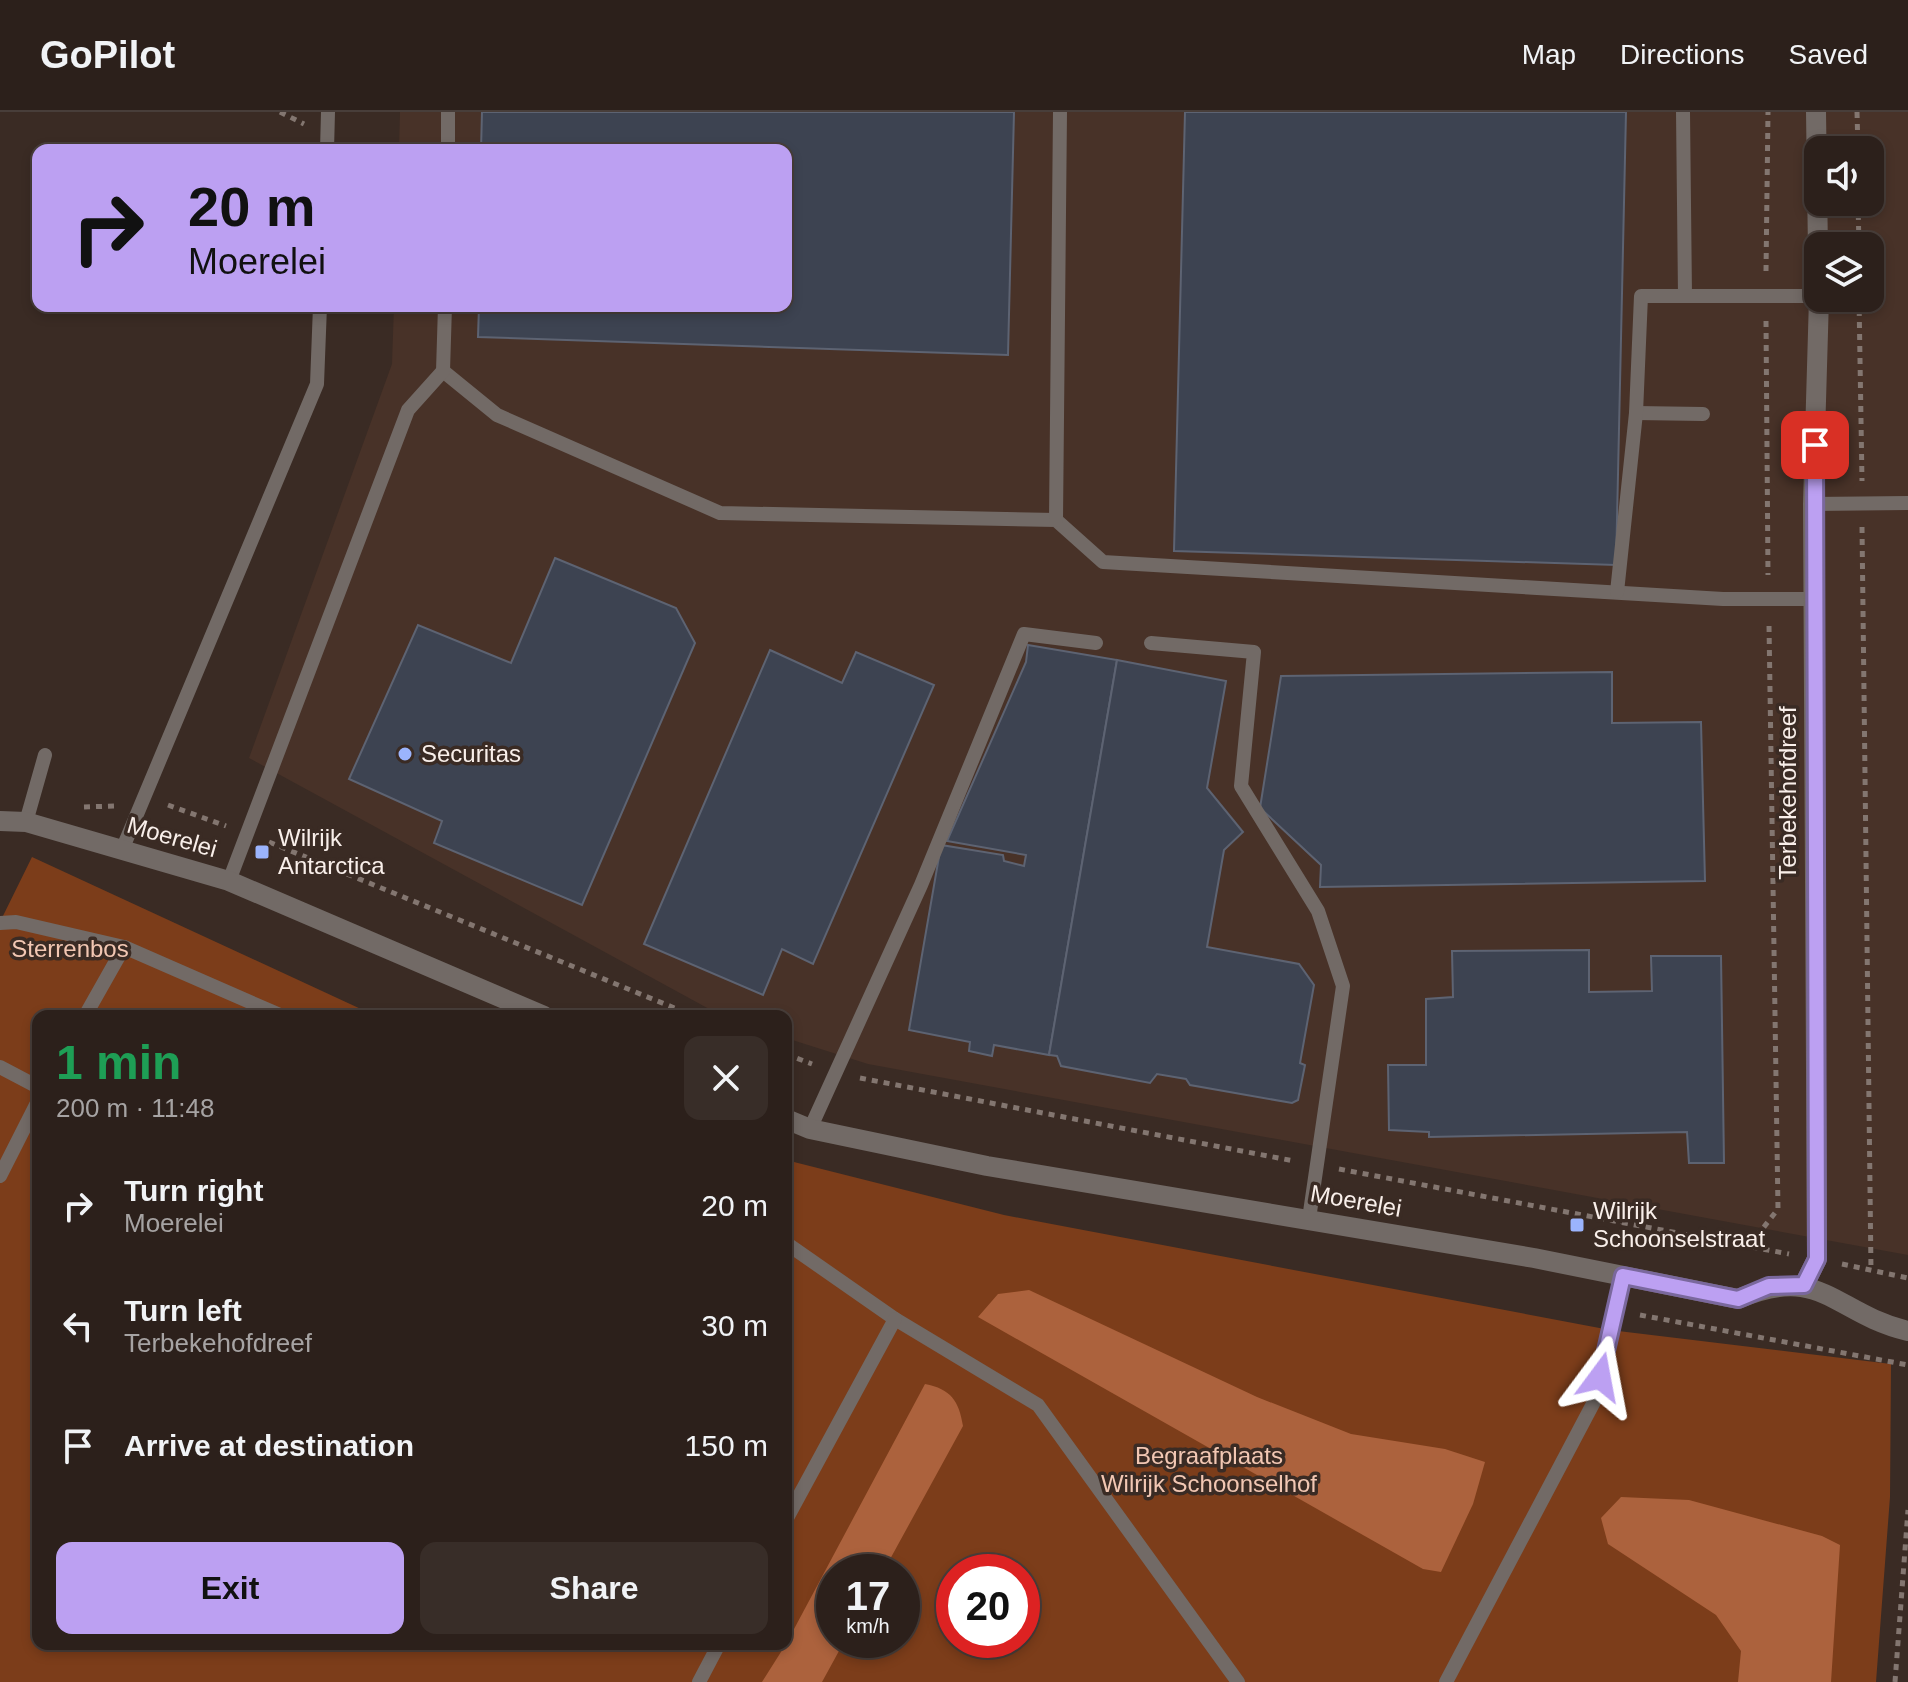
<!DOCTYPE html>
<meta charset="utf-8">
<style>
:root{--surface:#2c201b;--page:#382d28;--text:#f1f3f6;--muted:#a6a3a3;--line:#483e3a;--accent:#bca0f2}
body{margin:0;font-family:Helvetica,sans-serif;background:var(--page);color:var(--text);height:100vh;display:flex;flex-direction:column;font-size:30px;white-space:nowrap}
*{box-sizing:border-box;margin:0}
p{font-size:26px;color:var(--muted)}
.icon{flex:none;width:44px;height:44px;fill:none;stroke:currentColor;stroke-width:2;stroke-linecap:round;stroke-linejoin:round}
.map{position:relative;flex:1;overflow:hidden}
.sheet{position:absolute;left:32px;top:898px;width:760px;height:640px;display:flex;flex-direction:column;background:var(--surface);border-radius:16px;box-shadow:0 4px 12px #0003,0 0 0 2px var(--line)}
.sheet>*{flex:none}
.banner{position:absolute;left:32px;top:32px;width:760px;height:168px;border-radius:16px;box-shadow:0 4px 12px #0003,0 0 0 2px var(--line);background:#bca0f2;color:#111;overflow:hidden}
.tools{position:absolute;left:1804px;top:24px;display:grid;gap:16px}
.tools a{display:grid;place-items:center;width:80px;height:80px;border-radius:16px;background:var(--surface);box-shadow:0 4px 12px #0003,0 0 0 2px var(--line);font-size:40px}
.speed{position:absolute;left:816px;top:1442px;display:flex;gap:16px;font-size:40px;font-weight:700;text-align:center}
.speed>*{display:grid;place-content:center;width:104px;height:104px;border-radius:50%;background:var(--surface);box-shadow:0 4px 12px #0003,0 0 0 2px var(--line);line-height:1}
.speed small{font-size:20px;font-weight:400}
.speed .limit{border:12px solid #d22;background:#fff;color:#111}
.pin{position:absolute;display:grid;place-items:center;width:68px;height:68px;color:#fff;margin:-34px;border-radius:16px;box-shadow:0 4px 12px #0006}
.me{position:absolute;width:88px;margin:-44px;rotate:13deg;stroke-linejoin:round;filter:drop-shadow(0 0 6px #0008)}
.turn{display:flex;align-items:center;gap:28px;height:168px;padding:0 24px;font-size:36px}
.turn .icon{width:104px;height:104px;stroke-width:2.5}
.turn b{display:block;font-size:56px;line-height:68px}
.round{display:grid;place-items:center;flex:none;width:84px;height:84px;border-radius:16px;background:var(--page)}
.headline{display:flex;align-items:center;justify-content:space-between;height:136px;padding:0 24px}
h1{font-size:48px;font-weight:600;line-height:60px;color:#1e9e55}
.action{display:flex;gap:16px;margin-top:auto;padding:16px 24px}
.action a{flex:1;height:92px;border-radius:16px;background:var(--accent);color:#111;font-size:32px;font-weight:600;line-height:92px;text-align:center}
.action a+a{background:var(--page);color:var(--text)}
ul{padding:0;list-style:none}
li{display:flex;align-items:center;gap:24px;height:120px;padding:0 24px}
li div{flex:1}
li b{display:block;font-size:30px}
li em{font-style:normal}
header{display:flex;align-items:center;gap:48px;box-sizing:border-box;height:112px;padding:0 40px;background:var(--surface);border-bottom:2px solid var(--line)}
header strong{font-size:38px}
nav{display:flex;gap:44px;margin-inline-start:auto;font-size:28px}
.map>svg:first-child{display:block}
.built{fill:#483228;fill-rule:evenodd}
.green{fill:#7c3d1a;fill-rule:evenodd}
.water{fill:#ac623d}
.building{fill:#3d4351;stroke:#5d6372;stroke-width:2}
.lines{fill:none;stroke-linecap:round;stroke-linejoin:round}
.path{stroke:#837670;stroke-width:5;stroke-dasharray:6 6;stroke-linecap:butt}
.service{stroke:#726a66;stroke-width:14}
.minor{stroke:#726a66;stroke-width:20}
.tertiary{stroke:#726a66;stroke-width:20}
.route-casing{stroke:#7a689d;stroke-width:20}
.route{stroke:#bca0f2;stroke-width:14}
.poi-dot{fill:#9bb4fd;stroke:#3a2b24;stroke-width:3}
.labels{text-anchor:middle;stroke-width:7;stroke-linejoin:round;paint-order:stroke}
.poi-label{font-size:24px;fill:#f9efea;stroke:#3a2b24;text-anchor:start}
.street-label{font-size:24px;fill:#f9efea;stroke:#3a2b24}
.park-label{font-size:24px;fill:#f2c7b3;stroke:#3a2b24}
</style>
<header>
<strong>GoPilot</strong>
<nav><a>Map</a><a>Directions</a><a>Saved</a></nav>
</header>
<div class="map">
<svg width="1908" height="1570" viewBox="0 0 1908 1570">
<rect width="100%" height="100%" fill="#3a2b24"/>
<!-- built -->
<path class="built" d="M400 0H1908V1143L868 952 786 926V904H722L249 646 392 252 394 194H786V38H399ZM1818 38H1870V90H1818ZM1818 134H1870V186H1818Z"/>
<!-- green -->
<path class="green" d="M32 745 376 904H38V1532H786V1048L1004 1103 1610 1218 1891 1252 1890 1385 1876 1570H0V810ZM834 1460H902V1528H834ZM954 1460H1022V1528H954Z"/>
<!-- water -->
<g class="water">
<path d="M1029 1178 1257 1285 1351 1322 1445 1337 1485 1350 1473 1392 1441 1460 1423 1457 978 1205 998 1182Z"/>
<path d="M925 1272C951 1277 959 1289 963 1314L883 1460H834V1528H845L822 1570H762L786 1532Z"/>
<path d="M1621 1385 1689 1388 1822 1424 1840 1433 1831 1570H1738L1741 1539 1716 1503 1608 1432 1601 1406Z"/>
</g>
<!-- building -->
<g class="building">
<path d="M482 0H1014L1008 243 478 225 479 194H786V38H481Z"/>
<path d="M1185 0H1626L1616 453 1174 439Z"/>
<path d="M555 446 676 496 695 531 582 793 434 731 442 709 349 667 418 513 511 551Z"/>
<path d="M1028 533 1117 548 1049 943 994 933 992 944 969 939 970 930 909 918 941 733 1003 743 1004 749 1024 754 1026 743 947 729 1026 550Z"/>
<path d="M770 538 842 571 856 540 934 573 813 852 782 837 763 883 644 832Z"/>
<path d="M1117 548 1226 569 1207 676 1243 720 1224 738 1207 835 1299 852 1314 873 1300 951 1305 953 1298 988 1292 991 1190 973 1186 967 1157 962 1150 971 1061 954 1057 944 1049 943Z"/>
<path d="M1612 560V611L1701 610 1705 769 1320 775 1321 753 1260 696 1281 564Z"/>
<path d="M1589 838V880L1652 879 1651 844H1721L1724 1051H1689L1687 1020 1429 1025V1020L1389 1018 1388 953H1426V887L1453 885 1452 839Z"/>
</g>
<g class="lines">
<!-- path -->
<g class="path">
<path d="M280 0 304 12"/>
<path d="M1857 0 1858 38"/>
<path d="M1858 90 1859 134"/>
<path d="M1766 159 1768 0"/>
<path d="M1859 186 1862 369"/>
<path d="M1766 209 1768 463"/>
<path d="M1862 415 1871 1158"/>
<path d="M168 693 226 714"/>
<path d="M84 695 114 694"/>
<path d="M269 730 694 904"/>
<path d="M786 942 812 952"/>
<path d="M860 966 1294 1049"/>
<path d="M1339 1057 1789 1142"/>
<path d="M1749 1134 1778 1097 1769 513"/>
<path d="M1619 1136 1623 1112"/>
<path d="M1842 1152 1908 1166"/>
<path d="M1640 1203 1908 1253"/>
<path d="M1895 1570 1908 1398"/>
</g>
<!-- service -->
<g class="service">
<path d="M1683 0 1685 184"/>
<path d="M327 38 328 0"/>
<path d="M448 38V0"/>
<path d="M443 259 497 303 720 401 1056 408 1103 450 1723 487H1813"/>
<path d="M1636 301 1703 302"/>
<path d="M1813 392 1908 391"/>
<path d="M1056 408 1060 0"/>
<path d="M1617 480 1636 301 1641 184H1818"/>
<path d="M1151 531 1254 540 1241 674 1318 799 1343 874 1309 1107"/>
<path d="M26 710 45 643"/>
<path d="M122 738 317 272 320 194"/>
<path d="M229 769 408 298 443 259 445 194"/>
<path d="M0 811 16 810 124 835 282 904"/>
<path d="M85 904 124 835"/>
<path d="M0 955 38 975"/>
<path d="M810 1017 921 773 1024 522 1096 531"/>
<path d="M0 1064 38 989"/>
<path d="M786 1131 895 1207 1038 1293 1238 1570"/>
<path d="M786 1408 895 1207"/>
<path d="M699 1570 719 1532"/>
<path d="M1446 1570 1595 1288 1623 1164"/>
</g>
<!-- minor -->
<g class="minor">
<path d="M1816 0 1818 139"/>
<path d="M1804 1173 1817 1147 1813 392 1819 186"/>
</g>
<!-- tertiary -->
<g class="tertiary">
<path d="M0 709 26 710 229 769 544 904"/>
<path d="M786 1007 810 1017 987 1054 1534 1146 1738 1187C1822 1151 1833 1201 1908 1219"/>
</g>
</g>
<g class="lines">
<defs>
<path id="route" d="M1600 1265 1623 1164 1738 1187 1769 1174 1804 1173 1817 1147 1815 333"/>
</defs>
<!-- route casing -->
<use href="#route" class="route-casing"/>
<!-- route -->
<use href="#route" class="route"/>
</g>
<!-- markers -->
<g class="poi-dot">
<circle cx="405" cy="642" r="8"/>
<rect x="254" y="732" width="16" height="16" rx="4"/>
<rect x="1569" y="1105" width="16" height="16" rx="4"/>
</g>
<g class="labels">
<!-- poi labels -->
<g class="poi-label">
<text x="421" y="650">Securitas</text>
<text x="278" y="734">Wilrijk<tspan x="278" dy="28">Antarctica</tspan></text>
<text x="1593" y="1107">Wilrijk<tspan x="1593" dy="28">Schoonselstraat</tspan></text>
</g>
<!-- street labels -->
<g class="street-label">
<text transform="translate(1788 681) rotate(-90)" y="8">Terbekehofdreef</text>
<text transform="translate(172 725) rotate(16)" y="8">Moerelei</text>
<text transform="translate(1356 1089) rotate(10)" y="8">Moerelei</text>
</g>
<!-- park labels -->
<g class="park-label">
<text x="70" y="845">Sterrenbos</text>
<text x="1209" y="1352">Begraafplaats<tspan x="1209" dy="28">Wilrijk Schoonselhof</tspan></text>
</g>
</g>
</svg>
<div class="tools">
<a><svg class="icon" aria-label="sound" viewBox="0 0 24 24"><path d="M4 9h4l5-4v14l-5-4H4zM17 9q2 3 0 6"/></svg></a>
<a><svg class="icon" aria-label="layers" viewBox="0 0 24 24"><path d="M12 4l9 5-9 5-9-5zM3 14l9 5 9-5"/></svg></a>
</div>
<div class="speed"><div>17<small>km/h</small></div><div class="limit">20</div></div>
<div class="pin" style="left:1815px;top:333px;background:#d93025"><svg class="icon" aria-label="arrive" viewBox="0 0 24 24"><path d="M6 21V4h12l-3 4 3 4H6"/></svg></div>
<svg class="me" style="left:1600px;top:1265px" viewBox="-20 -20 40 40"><path d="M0-17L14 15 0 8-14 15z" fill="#bca0f2" stroke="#fff" stroke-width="4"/></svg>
<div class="banner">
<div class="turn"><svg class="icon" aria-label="right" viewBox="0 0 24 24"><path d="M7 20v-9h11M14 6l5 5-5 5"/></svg><div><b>20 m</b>Moerelei</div></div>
</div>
<section class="sheet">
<div class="headline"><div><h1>1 min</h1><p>200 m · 11:48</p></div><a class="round"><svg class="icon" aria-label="close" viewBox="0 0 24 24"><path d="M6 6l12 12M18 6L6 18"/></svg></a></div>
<ul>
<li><svg class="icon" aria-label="right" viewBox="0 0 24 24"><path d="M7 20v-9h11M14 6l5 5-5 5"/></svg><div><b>Turn right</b><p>Moerelei</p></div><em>20 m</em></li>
<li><svg class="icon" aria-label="left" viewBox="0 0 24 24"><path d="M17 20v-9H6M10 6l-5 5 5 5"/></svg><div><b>Turn left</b><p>Terbekehofdreef</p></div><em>30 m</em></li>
<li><svg class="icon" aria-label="arrive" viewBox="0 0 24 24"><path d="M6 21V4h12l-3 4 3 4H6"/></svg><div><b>Arrive at destination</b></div><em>150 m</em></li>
</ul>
<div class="action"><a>Exit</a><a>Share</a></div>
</section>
</div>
